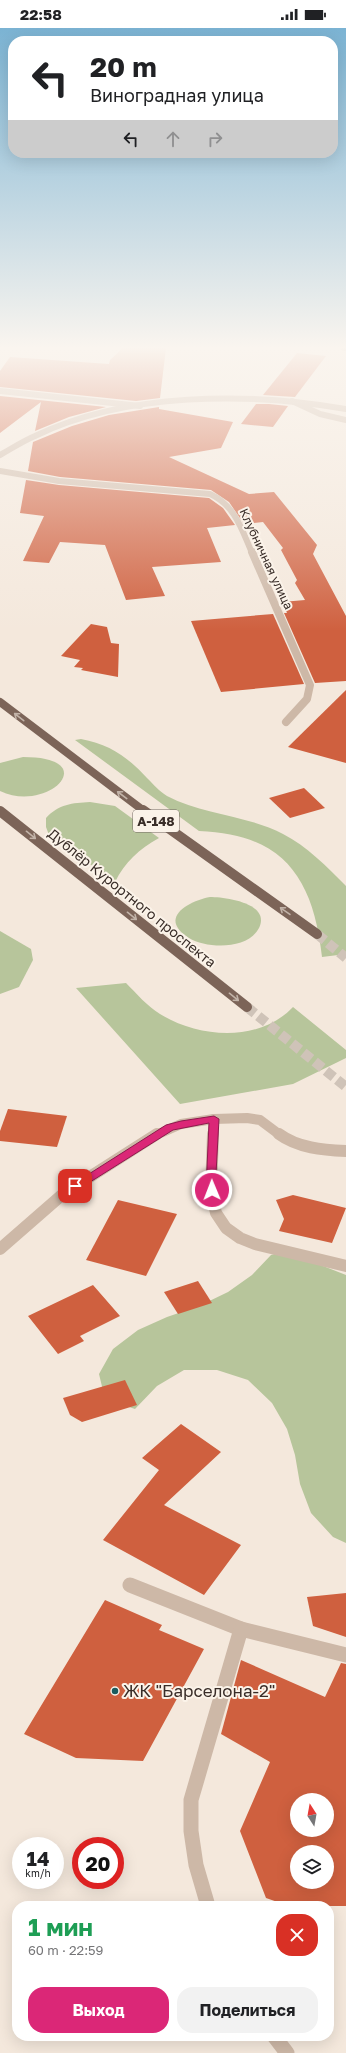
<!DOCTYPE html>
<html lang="ru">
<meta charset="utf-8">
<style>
:root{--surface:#fff;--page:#f2f2f2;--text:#202124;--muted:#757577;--accent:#db2777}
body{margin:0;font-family:"Golos Text",sans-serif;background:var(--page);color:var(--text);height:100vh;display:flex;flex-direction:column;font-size:15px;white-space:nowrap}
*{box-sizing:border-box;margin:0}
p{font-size:13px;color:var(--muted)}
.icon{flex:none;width:22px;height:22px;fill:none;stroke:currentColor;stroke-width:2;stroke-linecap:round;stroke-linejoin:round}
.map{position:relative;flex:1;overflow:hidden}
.side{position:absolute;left:12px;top:1873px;width:322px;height:140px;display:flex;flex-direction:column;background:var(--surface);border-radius:16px;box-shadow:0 4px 16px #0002}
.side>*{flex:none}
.top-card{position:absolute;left:8px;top:8px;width:330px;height:122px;border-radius:16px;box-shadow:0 4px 16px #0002;background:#fff;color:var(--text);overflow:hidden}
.needle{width:26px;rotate:349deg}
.controls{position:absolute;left:290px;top:1765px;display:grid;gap:8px}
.controls a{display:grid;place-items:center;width:44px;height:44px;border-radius:50%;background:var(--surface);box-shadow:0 4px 16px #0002;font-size:20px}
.speed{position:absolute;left:12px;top:1809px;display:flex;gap:8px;font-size:20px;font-weight:700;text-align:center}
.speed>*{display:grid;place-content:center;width:52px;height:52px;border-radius:50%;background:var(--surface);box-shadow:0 4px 16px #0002;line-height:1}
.speed small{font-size:10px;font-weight:400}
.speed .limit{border:6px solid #d22;background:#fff;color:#111}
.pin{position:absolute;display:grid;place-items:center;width:34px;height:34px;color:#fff;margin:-17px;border-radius:8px;box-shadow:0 2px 6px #0006}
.me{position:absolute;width:44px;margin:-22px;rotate:359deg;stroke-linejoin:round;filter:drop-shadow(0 0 3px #0008)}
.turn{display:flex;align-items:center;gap:14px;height:84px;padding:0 16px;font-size:18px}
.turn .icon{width:52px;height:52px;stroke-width:2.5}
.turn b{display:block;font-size:28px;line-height:34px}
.lanes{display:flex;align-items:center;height:38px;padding:0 16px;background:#0003;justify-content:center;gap:20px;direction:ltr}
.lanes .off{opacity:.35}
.round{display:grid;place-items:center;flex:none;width:42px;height:42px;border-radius:16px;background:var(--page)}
.overview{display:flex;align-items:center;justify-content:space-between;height:68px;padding:0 16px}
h1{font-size:24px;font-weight:700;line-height:30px;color:#1e9e55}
.primary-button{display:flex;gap:8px;margin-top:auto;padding:8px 16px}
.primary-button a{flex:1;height:46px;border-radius:16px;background:var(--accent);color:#fff;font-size:16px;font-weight:700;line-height:46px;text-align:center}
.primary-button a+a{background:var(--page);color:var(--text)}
.status{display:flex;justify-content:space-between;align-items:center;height:28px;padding:0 20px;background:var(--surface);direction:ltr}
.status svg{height:11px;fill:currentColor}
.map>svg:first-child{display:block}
.green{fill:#b7c59b}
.building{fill:#cf603f;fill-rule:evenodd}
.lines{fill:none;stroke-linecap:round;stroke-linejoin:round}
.primary-tunnel{stroke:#cfc3b8;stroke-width:10;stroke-dasharray:10 4.5;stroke-linecap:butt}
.lane-far3{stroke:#cdb8a7;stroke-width:6}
.lane-far2{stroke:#cdb8a7;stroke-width:10}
.lane-far1{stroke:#cdb8a7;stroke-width:12}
.lane{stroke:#cdb8a7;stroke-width:15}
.street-far2{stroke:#cdb8a7;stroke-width:6}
.street-far1{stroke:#cdb8a7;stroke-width:8}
.street{stroke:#cdb8a7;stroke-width:15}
.primary-far2{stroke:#7c6458;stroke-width:6}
.primary-far1{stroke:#7c6458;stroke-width:8}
.primary{stroke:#7c6458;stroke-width:10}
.oneway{stroke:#c2b3a8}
.route{fill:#db2777;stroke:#8e194d}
.poi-dot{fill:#1a5b5e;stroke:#fbf3e9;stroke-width:1.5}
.labels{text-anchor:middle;stroke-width:4;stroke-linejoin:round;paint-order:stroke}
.far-street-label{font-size:12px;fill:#392d28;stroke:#fbf3e9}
.shield{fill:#fbf3e9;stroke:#736862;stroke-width:1}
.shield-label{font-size:13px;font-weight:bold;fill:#392d28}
.street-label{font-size:14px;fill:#392d28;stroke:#fbf3e9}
.near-poi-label{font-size:17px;fill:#392d28;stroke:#fbf3e9;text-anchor:start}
</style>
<div class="status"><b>22:58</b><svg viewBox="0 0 49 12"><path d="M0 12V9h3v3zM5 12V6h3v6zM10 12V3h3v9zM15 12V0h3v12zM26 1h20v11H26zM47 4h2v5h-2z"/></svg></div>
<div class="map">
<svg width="346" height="2025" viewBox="0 0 346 2025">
<rect width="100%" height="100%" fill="#f4e8dc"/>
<!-- green -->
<g class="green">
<path d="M81 711C109 716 128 729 147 750 154 757 159 763 167 768 203 787 247 787 283 806 307 818 327 839 346 858V926L322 929C313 849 283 806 199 803L75 712Z"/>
<path d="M23 729C104 729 48 786 0 763V735Z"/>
<path d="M90 774 115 778 159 810C139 821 125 834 115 854L49 807 46 799V790C59 776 72 775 90 774Z"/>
<path d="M210 869C225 869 271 875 259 900 248 922 207 921 189 910 157 890 189 873 210 869Z"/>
<path d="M0 903 31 921 33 932 19 959 0 966Z"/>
<path d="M126 955C137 966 147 978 160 986 199 1010 259 1015 293 979L346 1022V1030L293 1056 180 1076 76 960Z"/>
<path d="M285 1223 346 1247V1515L333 1509 311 1485 300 1456 295 1427 287 1401 272 1375 248 1352 217 1342H184L157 1358 135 1381 105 1371 99 1346 113 1321 138 1302 167 1289 199 1278 228 1264 252 1247 271 1227Z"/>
</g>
<!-- building -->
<g class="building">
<path d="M123 320H166L160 370 136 373 0 359V343L10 329 109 336 110 332Z"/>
<path d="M297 325 326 328 295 369 263 367Z"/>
<path d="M0 368 106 379 69 389 35 403 41 374 0 405Z"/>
<path d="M256 376H269L288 378 273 399 241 396Z"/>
<path d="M159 379V381L233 394 221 420 169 429 249 466 274 464 317 517 313 526 346 588V653L315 655 284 585H287L282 574 305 572 295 555 297 552 281 522 283 520 263 494 244 496 229 474 211 462 60 449 28 443 33 414 72 398 109 387Z"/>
<path d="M26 452 59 457 209 470 223 480 235 497 207 500 221 534 152 539 165 568 126 572 105 517 60 514 49 535 23 533 44 488 20 485Z"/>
<path d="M273 586 304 656 221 664 191 593Z"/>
<path d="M91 596 107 599 111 615 119 616 118 649 81 642 83 640 74 639 80 632 61 628Z"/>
<path d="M346 662V735L288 719Z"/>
<path d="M304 760 325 780 290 790 269 770Z"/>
<path d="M8 1081 67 1088 57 1119 0 1113V1103Z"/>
<path d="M293 1167 346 1180 332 1215 279 1203 284 1191 276 1172Z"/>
<path d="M118 1172 177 1186 146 1248 86 1232Z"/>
<path d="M198 1253 212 1275 178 1286 164 1264Z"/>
<path d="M93 1257 120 1288 80 1308 84 1313 58 1326 28 1288Z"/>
<path d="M125 1352 137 1377 82 1394 70 1387 63 1370Z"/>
<path d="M181 1396 221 1424 164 1477 241 1517 204 1567 103 1512 159 1442 142 1430Z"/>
<path d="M346 1565V1609L313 1598 307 1569Z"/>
<path d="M105 1572 162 1597 159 1602 204 1621 143 1733 76 1730 24 1706Z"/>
<path d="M241 1632 325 1669 341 1635 346 1636V1878H289L266 1870 240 1803 270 1734 221 1706ZM297 1772H327V1802H297ZM297 1824H327V1854H297Z"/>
</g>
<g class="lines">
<!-- primary-tunnel -->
<g class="primary-tunnel">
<path d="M317 906 346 930"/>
<path d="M247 979 346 1059"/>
</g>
<!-- lane-far3 -->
<g class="lane-far3">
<path d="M0 363 140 378"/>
<path d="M292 373 320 386 346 392"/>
</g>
<!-- lane-far2 -->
<g class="lane-far2">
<path d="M156 1107 181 1096 214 1091 247 1090 260 1092 280 1107"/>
<path d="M213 1107 214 1091"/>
</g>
<!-- lane-far1 -->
<g class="lane-far1">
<path d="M213 1106 211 1162 216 1185 226 1200 240 1210 255 1216 346 1238"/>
<path d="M279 1106C298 1120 323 1122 346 1123"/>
<path d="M0 1221 63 1166 157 1106"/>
</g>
<!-- lane -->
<path class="lane" d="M130 1557 241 1601 346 1627"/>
<!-- street-far2 -->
<g class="street-far2">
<path d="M0 427C11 421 23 413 35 408 126 364 248 364 346 381"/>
<path d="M0 443 59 453 210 466C235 477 242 502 252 525"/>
</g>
<!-- street-far1 -->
<path class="street-far1" d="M252 524 310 657 307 671 286 694"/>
<!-- street -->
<g class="street">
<path d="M208 1878 196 1837 191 1803V1772L241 1601"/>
<path d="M274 2008 287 2025"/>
</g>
<!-- primary-far2 -->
<path class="primary-far2" d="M344 320H346"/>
<!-- primary-far1 -->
<path class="primary-far1" d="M0 674 144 783"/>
<!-- primary -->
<g class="primary">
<path d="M143 782 317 906"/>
<path d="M0 783 247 979"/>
</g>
</g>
<!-- one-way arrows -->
<defs><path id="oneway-shaft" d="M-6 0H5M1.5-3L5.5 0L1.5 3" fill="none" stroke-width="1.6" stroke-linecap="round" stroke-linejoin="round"/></defs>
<g class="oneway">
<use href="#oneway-shaft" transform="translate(19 689) rotate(-142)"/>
<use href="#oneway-shaft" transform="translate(122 767) rotate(-143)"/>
<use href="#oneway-shaft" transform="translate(31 807) rotate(39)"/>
<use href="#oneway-shaft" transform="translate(285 883) rotate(-145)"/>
<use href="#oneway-shaft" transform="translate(132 888) rotate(39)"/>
<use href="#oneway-shaft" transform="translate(234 969) rotate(39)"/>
</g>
<!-- sky -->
<linearGradient id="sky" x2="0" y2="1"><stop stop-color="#7bb3d3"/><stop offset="0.53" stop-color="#faf5ef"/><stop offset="1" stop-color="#faf5ef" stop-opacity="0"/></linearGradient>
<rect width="346" height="603" fill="url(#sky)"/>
<!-- route -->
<path class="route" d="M214 1088 219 1091 215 1164 212 1165 206 1162 209 1095 173 1102 79 1161H72L70 1158 166 1097 181 1093Z"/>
<!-- markers -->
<circle class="poi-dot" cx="115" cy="1663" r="4"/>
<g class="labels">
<!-- far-street labels -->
<g class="far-street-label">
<text transform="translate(266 531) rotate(65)" y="4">Клубничная улица</text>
</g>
<!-- shield labels -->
<rect class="shield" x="133" y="782" width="46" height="22" rx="3"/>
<g class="shield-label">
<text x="156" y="798">А-148</text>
</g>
<!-- street labels -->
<g class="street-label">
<text transform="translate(132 870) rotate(39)" y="5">Дублёр Курортного проспекта</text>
</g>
<!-- near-poi labels -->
<g class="near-poi-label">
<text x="123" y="1669">ЖК "Барселона-2"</text>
</g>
</g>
</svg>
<div class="controls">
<a><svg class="needle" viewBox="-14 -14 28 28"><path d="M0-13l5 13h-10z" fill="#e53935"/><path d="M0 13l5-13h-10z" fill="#757577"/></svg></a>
<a><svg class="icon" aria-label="layers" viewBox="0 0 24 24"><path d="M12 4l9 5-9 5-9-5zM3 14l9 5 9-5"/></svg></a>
</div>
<div class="speed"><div>14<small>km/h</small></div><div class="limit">20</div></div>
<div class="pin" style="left:75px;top:1158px;background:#d93025"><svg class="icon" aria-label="arrive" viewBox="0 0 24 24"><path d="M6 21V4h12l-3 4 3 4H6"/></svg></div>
<svg class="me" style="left:212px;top:1162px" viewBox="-20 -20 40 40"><circle r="17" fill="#db2777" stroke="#fff" stroke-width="3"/><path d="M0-11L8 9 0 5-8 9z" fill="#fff"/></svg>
<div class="top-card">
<div class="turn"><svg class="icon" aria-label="left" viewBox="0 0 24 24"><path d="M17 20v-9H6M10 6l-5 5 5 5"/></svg><div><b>20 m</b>Виноградная улица</div></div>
<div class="lanes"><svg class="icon" aria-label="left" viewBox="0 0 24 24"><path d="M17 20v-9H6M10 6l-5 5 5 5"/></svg><svg class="icon off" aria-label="ahead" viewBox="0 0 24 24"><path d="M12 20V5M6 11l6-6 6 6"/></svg><svg class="icon off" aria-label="right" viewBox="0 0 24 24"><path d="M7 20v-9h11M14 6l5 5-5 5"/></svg></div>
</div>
<section class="side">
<div class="overview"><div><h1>1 мин</h1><p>60 m · 22:59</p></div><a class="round" style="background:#d93025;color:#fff"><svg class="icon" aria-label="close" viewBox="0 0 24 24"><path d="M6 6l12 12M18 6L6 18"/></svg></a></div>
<div class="primary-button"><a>Выход</a><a>Поделиться</a></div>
</section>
</div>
